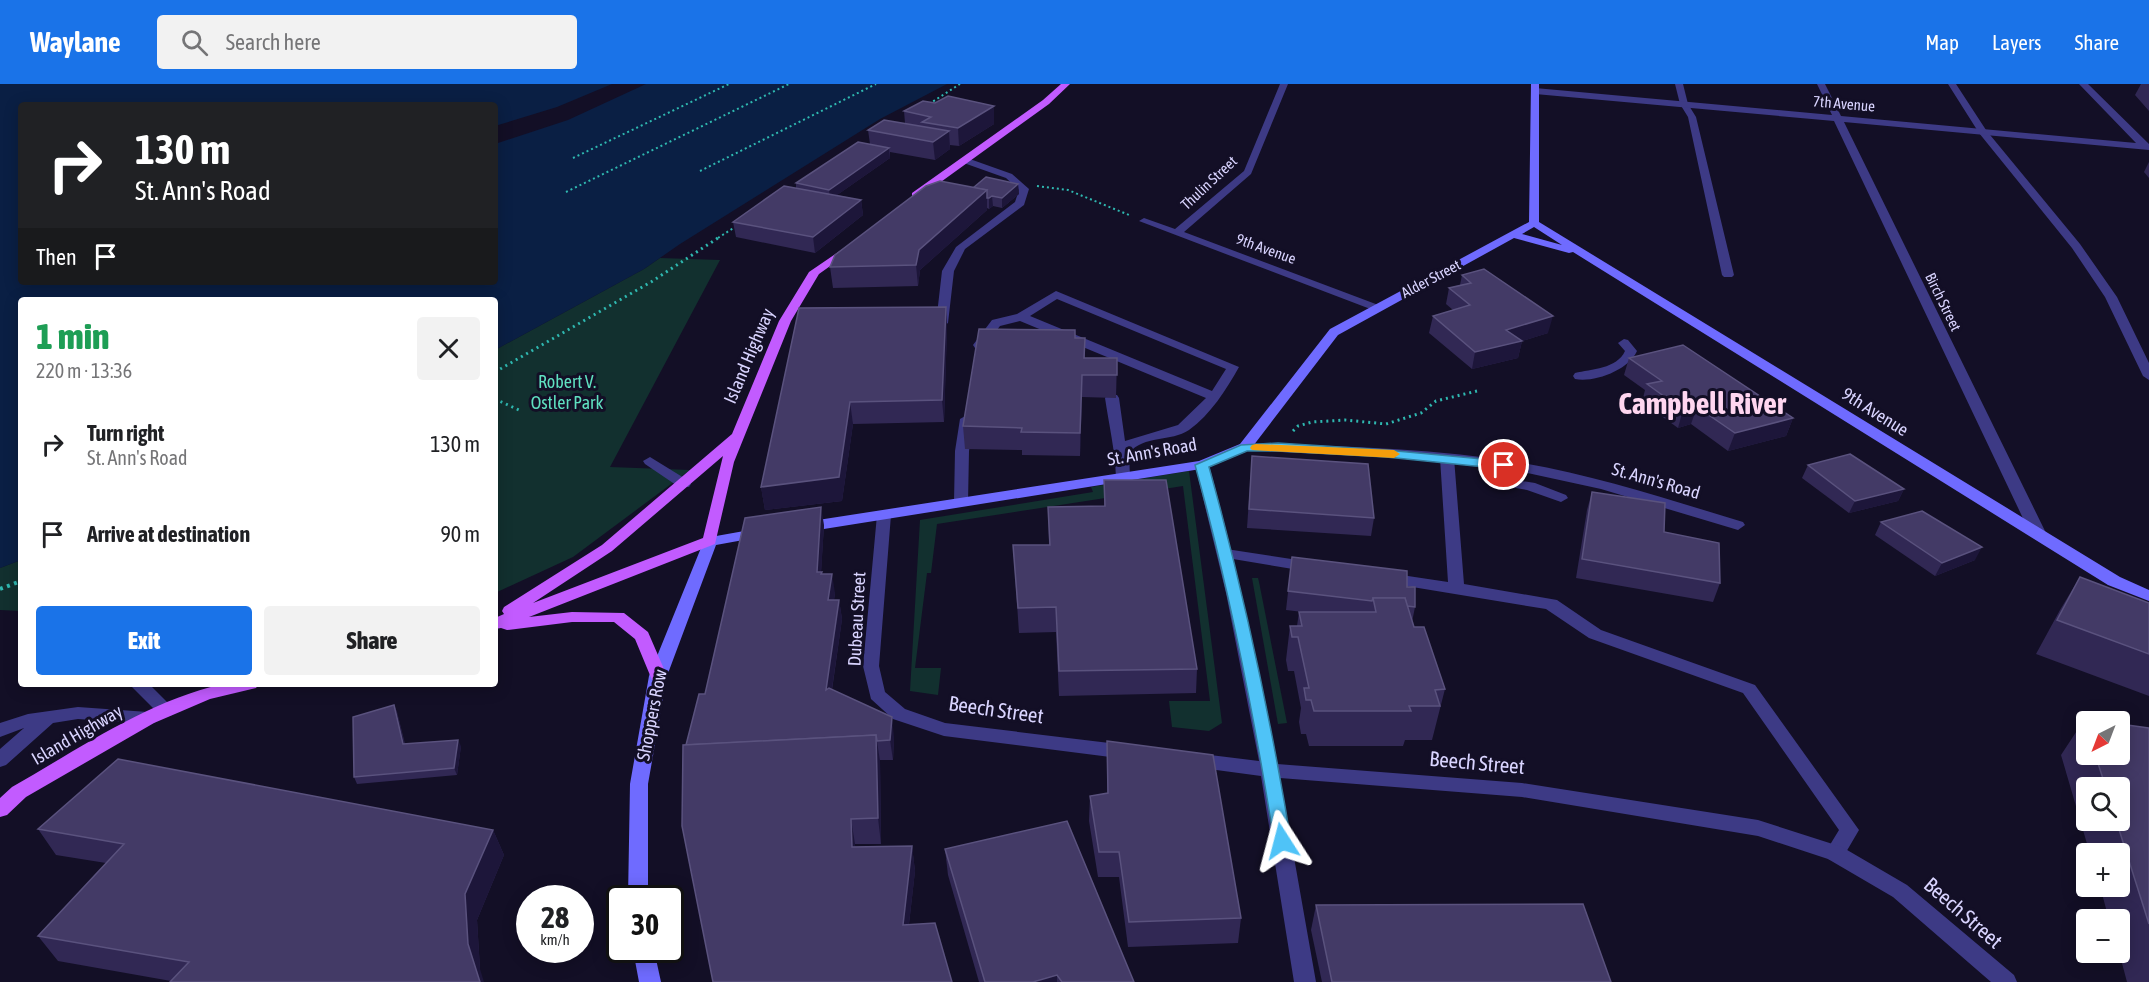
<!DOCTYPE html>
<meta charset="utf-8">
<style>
:root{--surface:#fff;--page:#f2f2f2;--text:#202124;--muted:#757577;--accent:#1a73e8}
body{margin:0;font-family:"Asap Condensed",sans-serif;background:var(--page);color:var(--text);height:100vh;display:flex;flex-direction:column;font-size:22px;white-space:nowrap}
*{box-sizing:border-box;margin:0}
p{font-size:20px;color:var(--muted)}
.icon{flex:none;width:33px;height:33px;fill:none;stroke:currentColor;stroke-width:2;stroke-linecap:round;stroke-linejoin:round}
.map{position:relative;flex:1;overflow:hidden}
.details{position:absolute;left:18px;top:213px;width:480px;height:390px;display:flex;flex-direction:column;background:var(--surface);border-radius:6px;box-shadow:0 3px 15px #0003}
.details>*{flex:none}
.hud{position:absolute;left:18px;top:18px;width:480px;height:183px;border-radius:6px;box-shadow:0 3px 15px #0003;background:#202124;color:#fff;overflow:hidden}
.needle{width:39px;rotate:222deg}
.controls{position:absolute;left:2076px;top:627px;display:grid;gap:12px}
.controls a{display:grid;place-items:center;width:54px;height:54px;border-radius:6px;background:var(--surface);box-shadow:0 3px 15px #0003;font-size:30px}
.speed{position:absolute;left:516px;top:801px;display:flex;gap:12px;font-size:30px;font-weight:700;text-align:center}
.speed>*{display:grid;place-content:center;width:78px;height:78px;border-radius:50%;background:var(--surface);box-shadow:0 3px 15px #0003;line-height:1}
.speed small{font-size:15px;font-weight:400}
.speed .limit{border:3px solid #111;border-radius:9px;background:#fff;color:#111}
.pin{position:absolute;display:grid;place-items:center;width:51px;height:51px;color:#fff;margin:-26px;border:3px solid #fff;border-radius:50%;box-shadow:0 2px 6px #0007}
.me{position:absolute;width:66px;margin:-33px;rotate:351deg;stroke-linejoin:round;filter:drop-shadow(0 0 4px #0008)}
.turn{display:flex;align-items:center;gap:21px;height:126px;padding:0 18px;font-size:27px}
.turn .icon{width:78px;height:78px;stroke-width:2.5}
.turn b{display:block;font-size:42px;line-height:51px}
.then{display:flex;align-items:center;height:57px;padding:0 18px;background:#0003;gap:12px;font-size:22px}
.round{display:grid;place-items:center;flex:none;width:63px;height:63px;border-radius:6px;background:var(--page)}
.headline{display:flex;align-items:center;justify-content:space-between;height:102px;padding:0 18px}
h1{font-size:36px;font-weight:800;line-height:45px;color:#1e9e55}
.button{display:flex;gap:12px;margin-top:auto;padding:12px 18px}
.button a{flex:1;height:69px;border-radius:6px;background:var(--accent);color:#fff;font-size:24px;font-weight:800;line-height:69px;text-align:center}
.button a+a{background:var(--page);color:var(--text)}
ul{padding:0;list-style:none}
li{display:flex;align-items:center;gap:18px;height:90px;padding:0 18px}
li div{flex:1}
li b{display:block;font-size:22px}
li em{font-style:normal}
header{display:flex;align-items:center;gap:36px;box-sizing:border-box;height:84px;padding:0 30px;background:var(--accent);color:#fff}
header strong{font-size:28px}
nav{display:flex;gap:33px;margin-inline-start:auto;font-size:21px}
.search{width:420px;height:54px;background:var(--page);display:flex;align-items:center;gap:15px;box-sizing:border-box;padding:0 21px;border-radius:6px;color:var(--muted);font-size:22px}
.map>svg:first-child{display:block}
.green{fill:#12302f}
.water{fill:#0a1f44}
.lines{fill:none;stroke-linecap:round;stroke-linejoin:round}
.path-far2{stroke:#2fb8b0;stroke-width:2;stroke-dasharray:2 3;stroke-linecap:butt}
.path-far1{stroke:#2fb8b0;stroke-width:3;stroke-dasharray:2 4;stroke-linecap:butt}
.path{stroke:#2fb8b0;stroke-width:4;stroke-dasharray:3 4.5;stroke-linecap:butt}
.lane{fill:#3d3a85;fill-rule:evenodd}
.street{fill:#3d3a85;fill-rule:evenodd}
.secondary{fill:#6f6bff;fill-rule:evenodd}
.primary{fill:#c25bff;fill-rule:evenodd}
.wall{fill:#312854;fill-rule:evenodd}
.shaded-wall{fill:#1d163a}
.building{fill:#433a66;stroke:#5a527e;stroke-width:1.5}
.route{fill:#4fc3f7;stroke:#337fa1;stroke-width:1.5}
.slow{fill:#f59e0b}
.labels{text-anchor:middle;stroke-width:6;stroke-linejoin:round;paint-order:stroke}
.far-street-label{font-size:15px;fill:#d9d4ff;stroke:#130f26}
.street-label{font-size:18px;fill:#d9d4ff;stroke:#130f26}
.park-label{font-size:18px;fill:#5fe0c0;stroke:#130f26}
.near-street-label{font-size:21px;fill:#d9d4ff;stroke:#130f26}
.town-label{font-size:30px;font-weight:bold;fill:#ffd6f0;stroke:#130f26}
</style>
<header>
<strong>Waylane</strong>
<div class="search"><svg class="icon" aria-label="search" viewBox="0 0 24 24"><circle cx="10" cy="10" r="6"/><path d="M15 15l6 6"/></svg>Search here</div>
<nav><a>Map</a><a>Layers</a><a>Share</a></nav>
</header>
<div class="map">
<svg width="2149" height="898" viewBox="0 0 2149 898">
<rect width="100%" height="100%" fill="#130f26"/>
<!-- green -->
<g class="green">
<path d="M660 174 720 176 610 383 690 386 573 473 495 509V266L644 185Z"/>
<path d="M1189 387 1222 639 1209 647 1172 643 1169 617H1210L1183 402 937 440 931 489H927L915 584H941L938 611 910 607 920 436 1093 408 1091 403Z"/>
<path d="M21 476V527L0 526V484Z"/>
<path d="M1252 494H1258L1259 498 1287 639 1278 640Z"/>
</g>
<!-- water -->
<path class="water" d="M0 0H612L557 23 495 42V21H21V198H495V60L568 36 646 0H947L880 35 680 160 644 185 495 266V216H21V476L0 484Z"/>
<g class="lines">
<!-- path-far2 -->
<g class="path-far2">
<path d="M929 20 960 0"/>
<path d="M573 74 729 0"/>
<path d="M700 87 876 0"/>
<path d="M1037 102 1068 106 1129 131"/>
<path d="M566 108 789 0"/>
<path d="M718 154 738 141"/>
</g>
<!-- path-far1 -->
<g class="path-far1">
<path d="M495 288 651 198 721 152"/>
<path d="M495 315 519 326"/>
<path d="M1293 347 1298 342 1312 338 1345 336 1386 340 1421 329 1436 317 1477 307"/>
</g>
<!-- path -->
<path class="path" d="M0 505 21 497"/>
<!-- lane -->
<g class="lane">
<path d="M1675 0H1683L1688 20 1696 33 1734 191 1732 193H1724L1722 191 1688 33 1680 20Z"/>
<path d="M1948 0H1956L1986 46 2080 160 2117 213 2149 279V296L2143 292 2105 213 2072 164 1979 49Z"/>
<path d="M961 74H967L1012 90 1029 105 1024 121 965 165 954 187 948 239 942 243 936 239 942 187 956 163 1015 118 1019 106 1006 94 961 78Z"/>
<path d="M1056 207 1239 283C1226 306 1211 330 1189 346 1171 358 1144 351 1129 369L1130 393 1128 396 1123 397 1116 393C1115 366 1109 341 1105 314L1107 311H1117L1119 314 1125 357 1178 341 1206 314 1020 237 1000 242 983 264H975L973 261 992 236 1017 230ZM1057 215 1226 285 1212 307 1030 232Z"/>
<path d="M967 331 974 335 969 367 968 418 961 422 954 418 955 367 960 335Z"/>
<path d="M1447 370 1454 374 1464 500 1557 516 1601 546 1755 601 1859 746 1842 775 1835 777 1828 775 1825 769 1839 746 1743 609 1589 554 1546 525 1382 498 1380 494 1382 490 1388 489 1448 498 1440 374Z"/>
<path d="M650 373 689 397 691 400 689 403H679L645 380 643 377Z"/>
<path d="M1504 377 1511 381 1515 396 1535 399 1566 411 1568 414 1561 418 1527 406 1504 402 1497 381Z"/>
<path d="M1226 465 1311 478 1319 483 1311 488 1221 473 1218 470Z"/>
<path d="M129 600H149L172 623 175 627 172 631 166 633 160 631Z"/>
<path d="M78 623 148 628 154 629 157 634 154 639 148 640 78 635 53 639 6 681 0 683V665L24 644 0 653V639L28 630Z"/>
</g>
<!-- street -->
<g class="street">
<path d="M1280 0H1288L1251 90 1184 148 1381 222V226H1373L1139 137 1144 134 1175 145 1244 87Z"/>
<path d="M1817 0H1825L1841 32 2136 59 2079 0H2088L2149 60V66L1844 38 2046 449 2043 452H2033L2030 449 1834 37 1535 10 1531 7 1535 4 1832 31Z"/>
<path d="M1624 255 1628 256 1637 267C1629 286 1594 299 1575 295L1573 292 1575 289C1591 285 1617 285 1625 267L1618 259Z"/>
<path d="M1245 359C1338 362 1431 364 1523 379 1598 392 1670 416 1743 438L1745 441 1738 446 1601 405 1523 388 1405 374 1240 366 1238 363 1240 360Z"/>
<path d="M1202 377 1209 381C1236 480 1258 579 1277 680L1522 699 1758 736 1842 763 1907 801 2014 891 2017 898H1991L1893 813 1828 775 1758 752 1522 713 1280 694 1316 898H1294L1261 692 1194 683 1188 681 1185 676 1188 671 1194 669 1259 677 1226 509 1195 381Z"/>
<path d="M884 427 891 431 879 582 885 608 905 625 945 639 1126 661 1132 663 1135 668 1132 673 1126 675 944 652 893 635 871 615 863 582 877 431Z"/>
</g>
<!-- secondary -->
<g class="secondary">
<path d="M1531 0H1539V138L2120 493 2149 506V517L2108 501 1573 168 1569 169 1514 154 1338 251 1250 366 1207 384 805 448 798 443 805 438 1199 377 1240 360 1330 245 1529 138ZM1534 143 1562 161 1522 150Z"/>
<path d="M761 444 766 446 768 449 766 452 716 461 667 592 648 700V814H628L630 700 649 592 705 454Z"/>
<path d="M633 866H654L661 898H639Z"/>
</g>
<!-- primary -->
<g class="primary">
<path d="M1061 0H1070L1049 20 920 113H912V109L1043 16Z"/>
<path d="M850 160 855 163 854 165 819 190 791 237 734 378 715 460 529 533 572 528 624 529 648 548 667 592 664 596H652L635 555 614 538H572L507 546 501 544 495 545V534L504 530 502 527 504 523 602 461 732 350 779 237 809 188ZM723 372 703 454 533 519 612 467Z"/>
<path d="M223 600H259L256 604 210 615 154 639 26 713 7 731 0 733V714L12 703C79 665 147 617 223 600Z"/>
</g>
</g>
<!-- wall -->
<g class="wall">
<path d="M2141 0H2149V27L2135 11Z"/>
<path d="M904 27 994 40 959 62 950 61V65L935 76 890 68V74L837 111 861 116 863 131 815 169 736 153 733 138 796 104V99L870 60 868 46 905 39Z"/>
<path d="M2149 78V94L2144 88Z"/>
<path d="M1018 100 1019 110 1002 124 993 122 989 125 987 124V126L920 186 918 202 833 204 830 183 973 104Z"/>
<path d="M1462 191 1548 249 1522 257 1518 274 1472 285 1429 249 1433 232 1453 226 1446 220 1449 204 1460 201Z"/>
<path d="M946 223 947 244 944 338 853 340 842 417 765 426 761 403Z"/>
<path d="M1075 254H1085V274H1117L1116 314 1082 313 1080 372 1022 371V366L965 365 963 342Z"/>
<path d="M1629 274 1793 334 1786 352 1728 367 1691 340 1678 344 1642 318 1645 306 1624 291Z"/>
<path d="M1252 372 1374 434 1371 452 1247 444Z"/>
<path d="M1808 381 1904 405 1898 417 1849 429 1802 394Z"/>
<path d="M1104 396 1197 585 1196 609 1059 612 1056 548 1019 549 1013 461H1049L1048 423 1104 422Z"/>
<path d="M1592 408 1664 448 1720 499 1713 518 1576 494 1587 426Z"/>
<path d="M1881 438 1975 476 1935 492 1875 451Z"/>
<path d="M824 441 821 488 835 509 834 516H839L842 535 832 606 894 653 893 676H880L881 760H855V763L912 762 915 787 909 840 952 898 705 610Z"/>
<path d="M1292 473 1407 503 1415 523 1412 538 1414 543 1445 605 1432 656H1405L1403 662H1309L1306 650H1301L1299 638 1301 624 1294 587H1288L1286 576 1290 542H1297L1299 528H1303L1286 526Z"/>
<path d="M2080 493 2149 519V612L2036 570 2060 526Z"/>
<path d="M394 621 397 628 405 660 461 662 457 691 357 700 354 693Z"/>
<path d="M2084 636 2086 638V670H2120L2149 644V898H2127L2119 868H2120V836H2109L2100 802H2120V770H2090L2061 671ZM2086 704H2120V736H2086Z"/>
<path d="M1107 657 1241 834 1238 859 1128 863 1119 793H1098L1089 737 1090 712 1107 709Z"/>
<path d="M38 745 493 746 504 771 477 836 480 885 171 897 58 877 38 852 106 779 56 771Z"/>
<path d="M945 765 1134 898H979L948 791Z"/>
<path d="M1316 821 1611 898H1322L1311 846Z"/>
</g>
<!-- shaded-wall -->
<g class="shaded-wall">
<path d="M994 22V40L959 62 958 44Z"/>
<path d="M949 47 950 65 935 76 933 58Z"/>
<path d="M889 64 890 74 830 116 829 106Z"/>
<path d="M1018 100 1019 110 1002 124V114Z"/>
<path d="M987 106V126L920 186 918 202 916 181 919 166Z"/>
<path d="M992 112 993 122 989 125V114Z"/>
<path d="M861 116 863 131 815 169 813 153Z"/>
<path d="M946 223 947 244 944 338 942 316Z"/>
<path d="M1553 232 1548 249 1519 258 1522 257 1518 274 1472 285 1475 268 1506 246Z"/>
<path d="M1082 291V313L1080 372V349Z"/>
<path d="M850 318 853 340 842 417 765 426 761 403Z"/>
<path d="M1697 323 1691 340 1678 344 1683 326Z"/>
<path d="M1793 334 1786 352 1728 367 1735 349Z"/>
<path d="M1904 405 1898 417 1849 429 1855 417Z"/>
<path d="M821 423 824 441 820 506 817 488Z"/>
<path d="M1982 463 1975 476 1935 492 1942 479Z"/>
<path d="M832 490 835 509 831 535 828 516Z"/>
<path d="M839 516 842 535 829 625 826 606Z"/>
<path d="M394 621 397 628 406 667 403 660Z"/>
<path d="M892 633 894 653 893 676 890 656Z"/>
<path d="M876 651 880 677 881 760 878 734Z"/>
<path d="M458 656 461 662 457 691 454 684Z"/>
<path d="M851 735 855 760 857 789 852 763Z"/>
<path d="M493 746 504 771 477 836 480 885 484 898H480L468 860 465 810Z"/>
<path d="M912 762 915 787 906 866 903 841Z"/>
<path d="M1057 891V898H1033Z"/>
</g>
<!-- building -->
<g class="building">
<path d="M948 12 994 22 958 44 922 38 931 33 904 27 923 17 935 19Z"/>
<path d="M884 36 949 47 933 58 868 46Z"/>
<path d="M858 58 889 64 829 106 796 99Z"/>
<path d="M986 93 1018 100 1002 114 992 112 989 114H987V106L973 104Z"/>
<path d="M940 97 987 106 919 166 916 181 830 183 835 171 926 102Z"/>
<path d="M784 102 861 116 813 153 733 138Z"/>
<path d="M1484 185 1553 232 1506 246 1522 257 1475 268 1433 232 1470 221 1449 204 1471 199 1462 191Z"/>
<path d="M946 223 942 316 850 318 839 393 761 403 799 224Z"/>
<path d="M979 245 1075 246V254H1085L1084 274H1117V291H1082L1080 349 1021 348 1022 344 963 342Z"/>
<path d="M1683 261 1793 334 1735 349 1697 323 1683 326 1647 300 1662 297 1629 274Z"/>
<path d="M1850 370 1904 405 1855 417 1808 381Z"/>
<path d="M1252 372 1368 380 1374 434 1249 425Z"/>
<path d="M1104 396H1166L1197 585 1059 587 1056 523 1018 524 1013 461H1050L1048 423 1105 422Z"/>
<path d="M1592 408 1665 419 1664 448 1719 459 1720 499 1582 475Z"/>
<path d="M821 423 817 488H822L821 490H832L828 516H839L826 606 829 604 892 633 890 656 877 657 876 651 686 661 699 610H705L745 434Z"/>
<path d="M1922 427 1982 463 1942 479 1881 438Z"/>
<path d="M1292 473 1407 487V503H1415V523L1407 522 1405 514H1373L1372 517 1288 507Z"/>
<path d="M2080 493 2149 519V570L2057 536Z"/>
<path d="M1373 514H1405L1414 543H1424L1445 605 1435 606 1440 622H1409L1411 627H1314L1311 616H1306L1304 604H1309L1298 553H1292L1290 542H1302L1299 528H1376Z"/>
<path d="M394 621 403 660 458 656 454 684 354 693 353 633Z"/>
<path d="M2084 636 2094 638H2086V644Z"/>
<path d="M2120 640 2149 644V840L2116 736H2120V704H2106L2095 670H2120Z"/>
<path d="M876 651 878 734 851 735 852 763 912 762 903 841 935 839 952 898H713L682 742 683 661Z"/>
<path d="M1107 657 1213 671 1241 834 1129 838 1119 768H1099L1090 712 1108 709Z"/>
<path d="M118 675 493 746 465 810 468 860 480 898H170L189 878 38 852 124 760 38 745Z"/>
<path d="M1067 737 1134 898H1062L1057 891 1033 898H985L945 765Z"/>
<path d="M1583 820 1611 898H1332L1316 821Z"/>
</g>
<!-- route -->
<path class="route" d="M1278 359 1386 366 1504 377 1510 381 1504 385 1386 373 1278 367H1247L1209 383C1243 505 1270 631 1291 757L1289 762 1282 764 1276 762 1274 757C1254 630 1229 504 1195 381L1241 361Z"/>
<!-- slow -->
<path class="slow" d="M1256 360 1394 366 1400 370 1394 374 1252 366 1250 364 1252 361Z"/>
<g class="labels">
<!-- far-street labels -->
<g class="far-street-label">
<text transform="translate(1844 20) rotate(5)" y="5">7th Avenue</text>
<text transform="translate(1209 99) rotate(-43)" y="5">Thulin Street</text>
<text transform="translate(1266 165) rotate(20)" y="5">9th Avenue</text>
<text transform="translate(1431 195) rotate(-28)" y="5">Alder Street</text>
<text transform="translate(1943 218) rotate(64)" y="5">Birch Street</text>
</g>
<!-- street labels -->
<g class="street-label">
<text transform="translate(749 272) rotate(-67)" y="6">Island Highway</text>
<text transform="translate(1875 328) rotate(32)" y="6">9th Avenue</text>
<text transform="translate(1152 368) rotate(-10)" y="6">St. Ann's Road</text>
<text transform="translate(1656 397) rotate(16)" y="6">St. Ann's Road</text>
<text transform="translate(857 535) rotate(-87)" y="6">Dubeau Street</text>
<text transform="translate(652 631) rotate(-79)" y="6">Shoppers Row</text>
<text transform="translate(77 651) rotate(-30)" y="6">Island Highway</text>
</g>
<!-- park labels -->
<g class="park-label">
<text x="567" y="304">Robert V.<tspan x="567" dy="21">Ostler Park</tspan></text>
</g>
<!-- near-street labels -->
<g class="near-street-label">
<text transform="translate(996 626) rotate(8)" y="7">Beech Street</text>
<text transform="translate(1477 679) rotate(5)" y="7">Beech Street</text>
<text transform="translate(1963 829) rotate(41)" y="7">Beech Street</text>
</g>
<!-- town labels -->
<g class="town-label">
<text x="1702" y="330">Campbell River</text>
</g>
</g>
</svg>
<div class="controls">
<a><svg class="needle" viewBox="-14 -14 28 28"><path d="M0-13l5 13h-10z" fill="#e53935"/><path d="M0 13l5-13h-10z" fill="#757577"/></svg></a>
<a><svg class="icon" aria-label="search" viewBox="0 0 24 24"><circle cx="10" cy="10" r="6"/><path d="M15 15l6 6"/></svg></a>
<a>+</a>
<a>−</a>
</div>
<div class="speed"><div>28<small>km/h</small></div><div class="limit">30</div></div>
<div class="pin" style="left:1504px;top:381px;background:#d93025"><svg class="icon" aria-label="arrive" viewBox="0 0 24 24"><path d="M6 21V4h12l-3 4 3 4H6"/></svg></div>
<svg class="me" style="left:1282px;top:757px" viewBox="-20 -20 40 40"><path d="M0-17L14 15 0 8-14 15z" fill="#4fc3f7" stroke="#fff" stroke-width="4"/></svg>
<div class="hud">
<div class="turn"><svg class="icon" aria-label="right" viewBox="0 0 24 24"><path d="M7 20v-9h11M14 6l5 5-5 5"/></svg><div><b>130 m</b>St. Ann's Road</div></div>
<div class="then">Then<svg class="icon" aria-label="arrive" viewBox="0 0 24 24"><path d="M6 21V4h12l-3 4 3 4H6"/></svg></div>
</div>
<section class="details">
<div class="headline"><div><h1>1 min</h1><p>220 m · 13:36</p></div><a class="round"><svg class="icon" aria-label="close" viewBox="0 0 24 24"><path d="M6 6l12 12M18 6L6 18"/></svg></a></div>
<ul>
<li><svg class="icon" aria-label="right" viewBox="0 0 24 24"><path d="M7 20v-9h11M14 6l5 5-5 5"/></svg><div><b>Turn right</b><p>St. Ann's Road</p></div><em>130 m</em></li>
<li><svg class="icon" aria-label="arrive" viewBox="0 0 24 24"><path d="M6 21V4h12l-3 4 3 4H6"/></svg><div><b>Arrive at destination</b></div><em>90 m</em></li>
</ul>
<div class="button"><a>Exit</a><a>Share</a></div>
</section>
</div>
